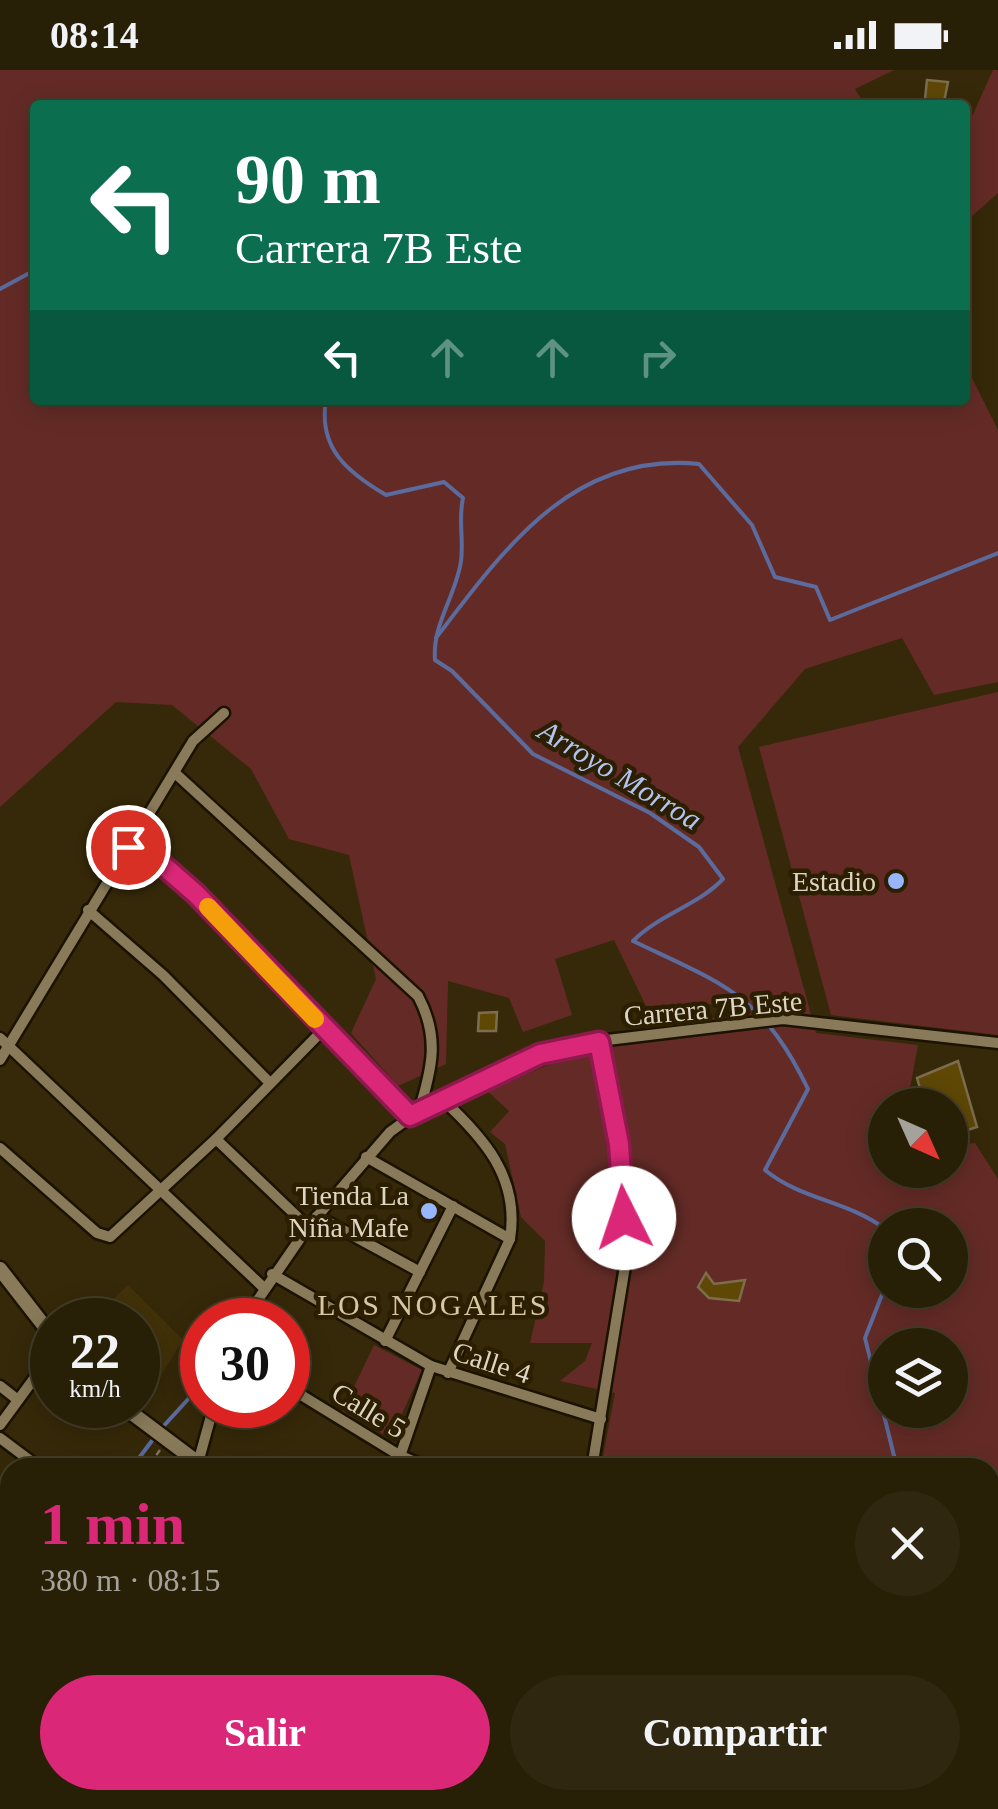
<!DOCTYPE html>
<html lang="es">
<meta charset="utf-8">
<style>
:root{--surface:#281f07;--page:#302711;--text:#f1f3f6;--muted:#a5a29b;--line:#443d28;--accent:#db2777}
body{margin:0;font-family:"Times New Roman",serif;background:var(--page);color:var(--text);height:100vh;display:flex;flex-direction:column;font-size:38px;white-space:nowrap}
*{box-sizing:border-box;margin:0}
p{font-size:32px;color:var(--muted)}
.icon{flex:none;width:55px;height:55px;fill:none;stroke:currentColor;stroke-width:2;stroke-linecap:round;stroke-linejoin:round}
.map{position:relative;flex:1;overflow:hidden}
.panel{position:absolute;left:0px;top:1388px;width:1000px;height:352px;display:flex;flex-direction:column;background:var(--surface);border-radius:30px 30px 0 0;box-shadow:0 5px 25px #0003,0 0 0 2px var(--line)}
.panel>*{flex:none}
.banner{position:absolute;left:30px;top:30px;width:940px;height:305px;border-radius:10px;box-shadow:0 5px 25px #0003,0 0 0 2px var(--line);background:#0b6e4f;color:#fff;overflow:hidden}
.needle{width:65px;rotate:135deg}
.tools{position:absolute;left:868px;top:1018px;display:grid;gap:20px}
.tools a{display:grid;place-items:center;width:100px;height:100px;border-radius:50%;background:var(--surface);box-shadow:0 5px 25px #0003,0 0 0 2px var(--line);font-size:50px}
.speed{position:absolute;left:30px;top:1228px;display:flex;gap:20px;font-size:50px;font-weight:700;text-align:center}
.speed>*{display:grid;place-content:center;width:130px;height:130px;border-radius:50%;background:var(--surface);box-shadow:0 5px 25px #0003,0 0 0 2px var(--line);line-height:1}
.speed small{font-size:25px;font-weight:400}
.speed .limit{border:15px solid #d22;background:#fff;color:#111}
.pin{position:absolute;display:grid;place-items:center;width:85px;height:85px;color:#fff;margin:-42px;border:5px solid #fff;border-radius:50%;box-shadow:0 2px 10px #0007}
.me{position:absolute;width:110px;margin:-55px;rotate:356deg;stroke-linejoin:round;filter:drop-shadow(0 0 8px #0008)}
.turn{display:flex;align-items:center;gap:35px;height:210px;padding:0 40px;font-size:45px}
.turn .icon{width:130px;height:130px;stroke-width:2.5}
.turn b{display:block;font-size:70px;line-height:85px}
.lanes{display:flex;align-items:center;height:95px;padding:0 40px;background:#0003;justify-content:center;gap:50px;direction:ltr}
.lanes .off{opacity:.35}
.round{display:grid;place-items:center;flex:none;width:105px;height:105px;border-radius:52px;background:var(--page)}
.headline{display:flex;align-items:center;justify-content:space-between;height:170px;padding:0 40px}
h1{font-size:60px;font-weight:600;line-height:75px;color:var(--accent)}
.button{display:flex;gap:20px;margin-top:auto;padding:20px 40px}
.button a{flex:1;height:115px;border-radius:60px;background:var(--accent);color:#fff;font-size:40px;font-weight:600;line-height:115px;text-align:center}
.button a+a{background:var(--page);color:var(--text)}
.status{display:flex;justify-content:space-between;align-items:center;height:70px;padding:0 50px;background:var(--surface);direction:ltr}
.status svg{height:28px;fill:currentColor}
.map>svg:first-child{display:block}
.built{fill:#423209}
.green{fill:#642b26;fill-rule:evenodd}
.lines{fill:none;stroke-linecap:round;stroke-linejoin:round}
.stream{stroke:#5b6b9e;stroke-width:4}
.building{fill:#5f4806;stroke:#7c6d4d;stroke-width:2.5}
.minor-casing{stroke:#1b1200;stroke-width:15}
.tertiary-casing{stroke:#1b1200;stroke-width:19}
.path{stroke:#81765c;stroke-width:2.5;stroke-dasharray:8 8;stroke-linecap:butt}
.minor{stroke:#897b5a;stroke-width:10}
.tertiary{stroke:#897b5a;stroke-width:14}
.route-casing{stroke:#8e194d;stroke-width:25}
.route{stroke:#db2777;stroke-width:18}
.slow{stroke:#f59e0b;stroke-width:18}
.poi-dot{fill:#98b6fd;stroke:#2c1f01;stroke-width:4}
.labels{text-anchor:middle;stroke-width:9;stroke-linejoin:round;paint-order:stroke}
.poi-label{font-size:28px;fill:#ded6c4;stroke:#2c1f01;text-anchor:end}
.street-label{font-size:28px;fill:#ded6c4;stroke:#2c1f01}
.water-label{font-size:30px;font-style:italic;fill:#b1c4f1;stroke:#2c1f01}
.neighbourhood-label{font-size:30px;letter-spacing:2.5px;fill:#d7c7a4;stroke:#2c1f01}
</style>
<div class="status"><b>08:14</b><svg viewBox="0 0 49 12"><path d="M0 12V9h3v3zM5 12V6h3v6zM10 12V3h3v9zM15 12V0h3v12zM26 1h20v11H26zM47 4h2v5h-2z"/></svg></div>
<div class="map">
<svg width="998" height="1739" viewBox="0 0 998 1739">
<rect width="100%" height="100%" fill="#362909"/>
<!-- built -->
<path class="built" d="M128 1215 183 1270 148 1326 138 1317V1250H93Z"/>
<!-- green -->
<g class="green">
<path d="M0 0H894L855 19 865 35H35V330H965V294L998 360V612L934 625 902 568 805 599 738 677 816 963 918 975 907 1035H885V1100H950V1076L975 1073 998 1109V1507H990V1398L601 1397 615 1323 560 1311 585 1291 592 1273H530L544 1212 545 1171 521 1147 505 1074 490 1062 509 1041 486 1020 549 995 734 942 720 934 646 936 614 870 555 889 572 945 523 962 509 928 448 911 446 994 398 1016 351 963 376 909 349 785 289 769 251 699 172 635 116 632 0 737ZM885 1155H950V1220H885ZM885 1275H950V1340H885Z"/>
<path d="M993 0H998V123L972 146 965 165V62Z"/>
<path d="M998 622V965L831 945 759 677Z"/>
<path d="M374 1275 422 1300 391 1368 342 1342Z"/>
<path d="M998 1537V1739H408L410 1730H990V1538Z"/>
</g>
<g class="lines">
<!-- stream -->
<g class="stream">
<path d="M0 219 35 200"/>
<path d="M326 330C318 378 347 402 386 425L444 412 463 428C458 450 464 470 461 491 456 526 432 554 435 590L452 601 533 684 650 743 699 777 723 809C697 836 660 844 633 871 723 914 762 924 808 1019L765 1100C801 1130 849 1131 885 1159"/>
<path d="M436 568C504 479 573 381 699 394L752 455 775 507 816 517 830 550 998 483"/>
<path d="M885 1217 865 1268 897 1398"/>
<path d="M160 1360 202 1314"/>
<path d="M136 1392 154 1368"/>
<path d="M990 1490 998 1494"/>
</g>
</g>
<!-- building -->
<g class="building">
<path d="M927 10 948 12 944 32 925 29Z"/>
<path d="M497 942 496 961H478L479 943Z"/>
<path d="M958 991 977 1057 950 1066V1035H925L917 1008Z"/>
<path d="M706 1203 714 1214 745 1210 739 1231 709 1228 698 1217Z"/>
</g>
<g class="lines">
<defs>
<g id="minor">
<path d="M175 703 418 926C440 967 432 999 419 1041"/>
<path d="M128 777 156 789 197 824 410 1046"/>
<path d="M88 840 163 905 270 1013"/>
<path d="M0 968 264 1218"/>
<path d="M0 990 193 671 224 643"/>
<path d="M442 1029C483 1067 520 1107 510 1169L448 1303"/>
<path d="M216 1069 308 1157"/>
<path d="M0 1078 97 1163 110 1167 216 1069 325 958"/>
<path d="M366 1087 510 1169"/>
<path d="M317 1146 420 1202"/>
<path d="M272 1204 431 1296 601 1349"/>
<path d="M244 1250 308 1157 390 1062 419 1041 540 984 599 971 783 949 998 973"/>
<path d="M385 1271 453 1136"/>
<path d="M0 1316 18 1330"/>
<path d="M288 1317 399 1385 429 1398"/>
<path d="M0 1355 52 1284"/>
<path d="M0 1368 40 1398"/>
<path d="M198 1393 214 1335"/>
<path d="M396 1398 431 1296"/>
<path d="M592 1398 627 1184 619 1074 599 971"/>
<path d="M0 1510 10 1497"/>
<path d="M0 1522 10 1528"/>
<path d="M990 1539 998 1557"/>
<path d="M0 1605 10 1591"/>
<path d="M0 1614 10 1622"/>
<path d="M0 1694 10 1690"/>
<path d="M175 1730 228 1739"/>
<path d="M16 1731V1730"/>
<path d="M94 1739 96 1730"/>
<path d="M276 1739 278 1730"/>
<path d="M356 1739 357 1730"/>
</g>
<g id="tertiary">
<path d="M0 1199 52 1266"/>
<path d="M121 1335 205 1398"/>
<path d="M990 1530 998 1529"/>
</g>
</defs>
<!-- minor casing -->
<use href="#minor" class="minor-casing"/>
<!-- tertiary casing -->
<use href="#tertiary" class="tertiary-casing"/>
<!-- path -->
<path class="path" d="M147 1398 160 1380"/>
<!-- minor -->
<use href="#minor" class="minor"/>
<!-- tertiary -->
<use href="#tertiary" class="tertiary"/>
</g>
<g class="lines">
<defs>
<path id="route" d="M128 777 156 789 196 824 410 1046 540 984 599 972 619 1074 624 1148"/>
</defs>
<!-- route casing -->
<use href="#route" class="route-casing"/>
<!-- route -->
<use href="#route" class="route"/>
<!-- slow -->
<path class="slow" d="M208 837 315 949"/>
</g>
<!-- markers -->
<g class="poi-dot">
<circle cx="896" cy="811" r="10"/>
<circle cx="429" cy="1141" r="10"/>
</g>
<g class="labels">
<!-- poi labels -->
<g class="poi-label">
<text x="876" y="821">Estadio</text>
<text x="409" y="1135">Tienda La<tspan x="409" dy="32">Niña Mafe</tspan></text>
</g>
<!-- street labels -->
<g class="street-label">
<text transform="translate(713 938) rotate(-5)" y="10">Carrera 7B Este</text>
<text transform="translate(492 1292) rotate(18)" y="10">Calle 4</text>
<text transform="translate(369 1340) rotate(31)" y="10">Calle 5</text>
</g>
<!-- water labels -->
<g class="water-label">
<text transform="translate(620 705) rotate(31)" y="10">Arroyo Morroa</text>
</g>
<!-- neighbourhood labels -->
<g class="neighbourhood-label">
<text x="433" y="1245">LOS NOGALES</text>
</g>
</g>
</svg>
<div class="tools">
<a><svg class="needle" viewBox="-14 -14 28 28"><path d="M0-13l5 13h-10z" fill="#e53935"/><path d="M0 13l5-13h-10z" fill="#a5a29b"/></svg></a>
<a><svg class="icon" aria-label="search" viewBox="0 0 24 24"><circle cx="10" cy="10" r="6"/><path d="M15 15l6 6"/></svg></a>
<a><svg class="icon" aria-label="layers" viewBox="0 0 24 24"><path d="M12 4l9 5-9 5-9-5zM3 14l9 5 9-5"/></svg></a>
</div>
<div class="speed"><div>22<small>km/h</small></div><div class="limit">30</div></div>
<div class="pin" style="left:128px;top:777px;background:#d93025"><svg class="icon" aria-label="arrive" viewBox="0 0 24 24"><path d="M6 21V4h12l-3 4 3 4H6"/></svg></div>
<svg class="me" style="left:624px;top:1148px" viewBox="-20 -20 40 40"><circle r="19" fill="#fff"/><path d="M0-13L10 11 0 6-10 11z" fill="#db2777"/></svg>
<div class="banner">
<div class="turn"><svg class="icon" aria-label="left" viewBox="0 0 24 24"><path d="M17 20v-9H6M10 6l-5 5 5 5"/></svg><div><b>90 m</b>Carrera 7B Este</div></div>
<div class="lanes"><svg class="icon" aria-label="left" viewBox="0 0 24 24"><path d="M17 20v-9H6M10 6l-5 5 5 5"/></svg><svg class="icon off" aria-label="ahead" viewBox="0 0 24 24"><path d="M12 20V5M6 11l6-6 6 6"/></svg><svg class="icon off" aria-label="ahead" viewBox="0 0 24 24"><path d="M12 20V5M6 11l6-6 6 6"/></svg><svg class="icon off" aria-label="right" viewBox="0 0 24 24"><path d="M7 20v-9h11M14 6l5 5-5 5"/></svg></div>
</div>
<section class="panel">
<div class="headline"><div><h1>1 min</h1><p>380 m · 08:15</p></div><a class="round"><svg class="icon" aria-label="close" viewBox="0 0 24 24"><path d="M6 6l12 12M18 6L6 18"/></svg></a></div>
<div class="button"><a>Salir</a><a>Compartir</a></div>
</section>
</div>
